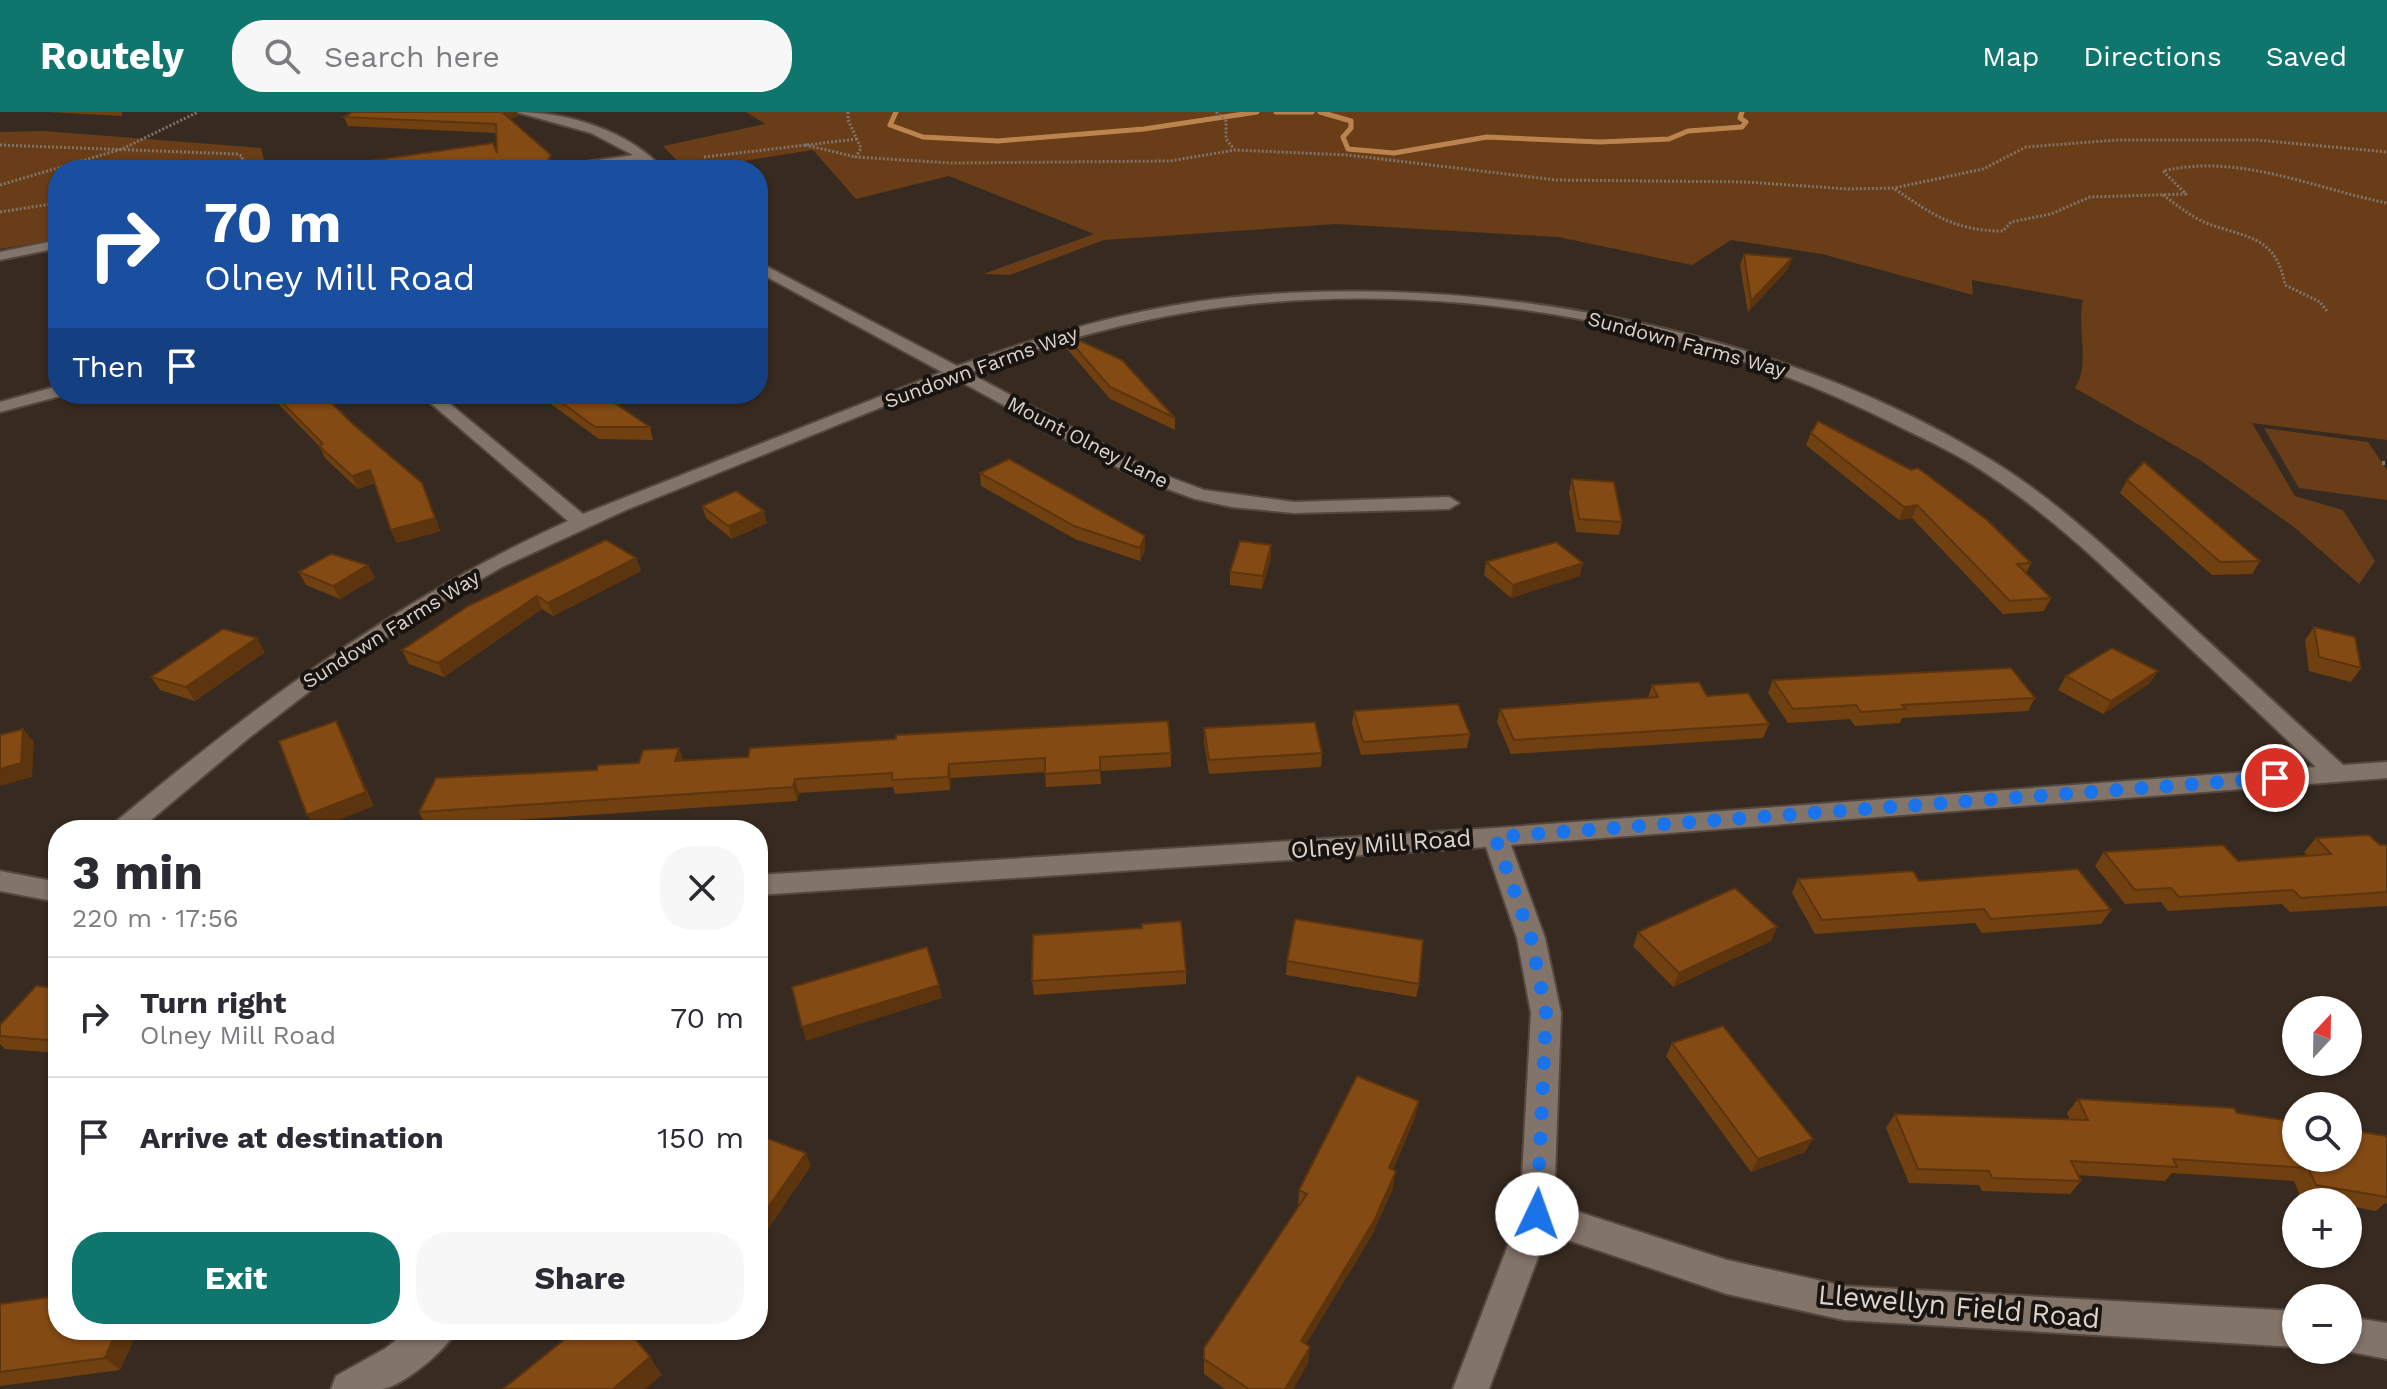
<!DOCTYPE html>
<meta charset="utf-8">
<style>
:root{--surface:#fff;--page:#f7f7f7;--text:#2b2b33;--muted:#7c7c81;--line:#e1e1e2;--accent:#0f766e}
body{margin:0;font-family:"Work Sans",sans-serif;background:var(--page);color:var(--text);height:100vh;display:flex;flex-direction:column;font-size:30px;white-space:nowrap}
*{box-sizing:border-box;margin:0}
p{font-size:26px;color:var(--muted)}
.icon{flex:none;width:44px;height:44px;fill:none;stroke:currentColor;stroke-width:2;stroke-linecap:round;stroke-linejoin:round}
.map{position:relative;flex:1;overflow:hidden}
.sheet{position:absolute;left:48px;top:708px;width:720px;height:520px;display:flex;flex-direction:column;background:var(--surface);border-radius:32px;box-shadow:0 2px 6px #0004}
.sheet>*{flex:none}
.hud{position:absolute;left:48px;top:48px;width:720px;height:244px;border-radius:32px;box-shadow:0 2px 6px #0004;background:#1a4fa0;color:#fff;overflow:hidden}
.needle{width:52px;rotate:22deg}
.buttons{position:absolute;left:2282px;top:884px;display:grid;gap:16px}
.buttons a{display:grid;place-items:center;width:80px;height:80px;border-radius:50%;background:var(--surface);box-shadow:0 2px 6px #0004;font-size:40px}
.pin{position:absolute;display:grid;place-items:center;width:68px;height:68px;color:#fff;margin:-34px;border:4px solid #fff;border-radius:50%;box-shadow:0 2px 8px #0007}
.me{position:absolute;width:88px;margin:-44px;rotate:3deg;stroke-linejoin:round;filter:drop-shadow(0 0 6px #0008)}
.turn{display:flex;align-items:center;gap:28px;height:168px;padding:0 24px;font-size:36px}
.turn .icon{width:104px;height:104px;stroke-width:2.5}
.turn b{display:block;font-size:56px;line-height:68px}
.then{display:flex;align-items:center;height:76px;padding:0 24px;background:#0003;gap:16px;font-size:30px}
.round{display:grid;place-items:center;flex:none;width:84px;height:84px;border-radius:32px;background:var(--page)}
.headline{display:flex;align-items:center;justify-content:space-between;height:136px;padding:0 24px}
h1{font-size:48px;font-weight:700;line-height:60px}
.button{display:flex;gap:16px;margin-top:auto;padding:16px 24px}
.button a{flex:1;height:92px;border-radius:32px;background:var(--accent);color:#fff;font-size:32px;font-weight:700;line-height:92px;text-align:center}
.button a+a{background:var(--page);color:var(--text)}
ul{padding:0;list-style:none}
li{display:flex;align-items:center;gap:24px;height:120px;padding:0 24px;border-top:2px solid var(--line)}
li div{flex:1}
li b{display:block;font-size:30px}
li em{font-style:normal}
header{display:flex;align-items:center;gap:48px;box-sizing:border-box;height:112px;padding:0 40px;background:var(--accent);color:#fff}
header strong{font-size:38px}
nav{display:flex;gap:44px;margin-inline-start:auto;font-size:28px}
.search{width:560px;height:72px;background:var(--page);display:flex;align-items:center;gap:20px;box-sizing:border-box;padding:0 28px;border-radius:32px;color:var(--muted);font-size:30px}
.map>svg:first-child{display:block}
.green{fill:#693d17}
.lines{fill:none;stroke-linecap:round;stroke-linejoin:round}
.stream{stroke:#bb844f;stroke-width:5}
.street-casing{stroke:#534840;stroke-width:4}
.path-far1{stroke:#80756c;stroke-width:3;stroke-dasharray:2 2;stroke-linecap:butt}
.path{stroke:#80756c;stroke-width:4;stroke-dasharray:3 3;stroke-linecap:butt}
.street{fill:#837469;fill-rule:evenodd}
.wall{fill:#714011}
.shaded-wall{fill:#5c340e}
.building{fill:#834a14;stroke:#5c340e;stroke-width:2}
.route{stroke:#1a73e8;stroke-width:14;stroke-dasharray:0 25.2}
.labels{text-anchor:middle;stroke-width:8;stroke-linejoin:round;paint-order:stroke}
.far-street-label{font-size:20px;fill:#dbd3cc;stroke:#19140f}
.street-label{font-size:24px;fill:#dbd3cc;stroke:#19140f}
.near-street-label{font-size:28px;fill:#dbd3cc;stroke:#19140f}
</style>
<header>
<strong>Routely</strong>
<div class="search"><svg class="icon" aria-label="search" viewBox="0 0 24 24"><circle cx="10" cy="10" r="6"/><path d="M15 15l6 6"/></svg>Search here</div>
<nav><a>Map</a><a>Directions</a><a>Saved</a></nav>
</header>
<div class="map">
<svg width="2387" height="1277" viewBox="0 0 2387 1277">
<rect width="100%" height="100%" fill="#372a20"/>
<!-- green -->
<g class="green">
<path d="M746 0H2387V328L2252 311 2295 384 2343 398 2375 449 2359 472 2294 415 2200 348 2075 276C2091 253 2076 214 2083 188L1972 168 1973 183 1822 142 1731 128 1692 153 1558 125 1336 112 1104 128 1010 163 983 162 1094 122 949 64 856 87 813 38 686 58 663 34 765 12Z"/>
<path d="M44 19 261 36 267 58H58V127L0 137V20Z"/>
<path d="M2264 316 2368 330 2387 358V388L2299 376Z"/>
</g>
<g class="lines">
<!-- stream -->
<g class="stream">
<path d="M896 0 890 13 923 25 998 29 1144 17 1257 0"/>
<path d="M1276 0H1312"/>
<path d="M1320 0 1351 9V16L1343 25 1348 37 1394 41 1487 25 1600 30 1669 27 1688 19 1742 15 1746 10 1740 6 1742 0"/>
</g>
<defs>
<g id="street">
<path d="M516 0C568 0 630 19 664 58H651L641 49 583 58H552L558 54 633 43 591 21Z"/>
<path d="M58 128V136L0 148V140Z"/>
<path d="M758 150 957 254C1044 223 1133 196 1226 186 1477 158 1784 217 1999 353 2062 393 2117 446 2172 496 2229 549 2286 601 2343 653L2387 650V666L1511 733 1545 826 1561 901 1554 1092 1727 1148 1844 1174 2296 1199V1235L1844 1208 1727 1182 1547 1121 1489 1277H1453L1520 1102 1531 901 1517 826 1486 735 758 783V763L1495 716 2316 655C2263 605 2210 555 2157 505 2104 455 2051 404 1990 364 1963 345 1933 331 1904 317 1700 212 1453 166 1224 195 1136 206 1052 230 969 261L1151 358 1204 378 1294 390 1449 385 1459 391 1449 397 1294 401 1232 395 1195 387 1137 366 954 266 626 398 502 455 418 504 332 562 250 625 139 718H109L113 712C254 594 400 485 568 409L420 282H438L583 402 942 260 758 160Z"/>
<path d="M58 274V282L64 283 0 300V290Z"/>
<path d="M0 759 58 770V790L0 779Z"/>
<path d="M2348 1205 2387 1211V1247L2341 1238H2348Z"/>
<path d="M409 1218H456C448 1237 403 1274 382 1277 366 1277 347 1277 331 1277L336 1264 386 1236Z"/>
</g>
</defs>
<!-- street casing -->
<use href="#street" class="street-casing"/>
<!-- path-far1 -->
<g class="path-far1">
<path d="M848 0V8L861 36 856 45 951 51 1170 49 1235 38 1348 43 1556 68 1746 70 1848 77 1894 76 1983 57 2026 35 2117 28H2257L2387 40"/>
<path d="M1216 0 1226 9V27L1234 37"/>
<path d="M0 33 237 42 242 44 243 52 236 58"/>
<path d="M805 33 856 45"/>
<path d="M704 45 857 27"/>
<path d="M0 73 122 37 198 0"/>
<path d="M1895 77C1933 103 1955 119 2003 119L2011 110 2051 102 2090 85 2186 82 2163 59C2239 41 2313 76 2387 91"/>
<path d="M2163 83C2177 93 2190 104 2206 111 2246 126 2276 123 2285 173L2320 190 2327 199"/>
<path d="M0 100 58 91"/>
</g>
<!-- path -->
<path class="path" d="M2382 351H2387"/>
<!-- street -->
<use href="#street" class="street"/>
</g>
<!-- wall -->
<g class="wall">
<path d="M47 0H122V4Z"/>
<path d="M353 0H517L518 4 510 7 554 51 569 58H307L497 41 496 21 348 14 344 5Z"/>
<path d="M1744 142 1788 157 1748 200 1740 153Z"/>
<path d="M1063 221 1175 306V318L1110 287 1063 232Z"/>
<path d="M269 282H322L428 384 440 419 397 431 391 418 375 371 358 377 325 346 320 335Z"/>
<path d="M537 282H601L650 315 653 328 599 327Z"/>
<path d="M1811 321 1911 358 2031 451 2026 461 2051 486 2044 499 2003 502 1912 406 1899 408 1806 333Z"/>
<path d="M980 361 1145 424V437L1140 449 1075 427 981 374Z"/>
<path d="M1572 367 1622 410 1619 423 1576 420 1569 380Z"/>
<path d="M2127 368 2260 449 2252 462 2212 463 2120 381Z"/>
<path d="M702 394 767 411 732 427 706 406Z"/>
<path d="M636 446 641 459 553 504 542 497 444 565 409 552 402 538 468 494Z"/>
<path d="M1271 446 1262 477 1230 473V460Z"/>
<path d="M1486 450 1580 464 1511 486 1484 463Z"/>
<path d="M368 453 375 466 340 487 306 473 299 460Z"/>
<path d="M2314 515 2361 556 2351 570 2309 559 2305 528Z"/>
<path d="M265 540 195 589 160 578 151 565Z"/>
<path d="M2158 559 2149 572 2103 602 2058 578 2066 564Z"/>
<path d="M1773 568 2035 586 2028 599 1902 606 1900 611 1855 614 1850 607 1788 611 1768 581Z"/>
<path d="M1652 573 1707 584 1769 612 1763 626 1511 642 1497 610 1500 597 1648 586Z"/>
<path d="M1354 599 1470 622 1467 636 1361 643 1352 612Z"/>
<path d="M1204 616 1322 641 1321 655 1209 662 1204 630Z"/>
<path d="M1171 641V655L1100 659 1101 672 1046 675 1045 660 951 666 950 678 895 682 893 675 799 681 797 689 426 714 419 700 597 658 684 648Z"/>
<path d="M2316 726 2380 733H2387V794L2290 800 2282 792 2168 799 2161 790 2125 792 2095 754 2104 740 2238 749 2308 744 2304 740Z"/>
<path d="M1798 767 1919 769 2111 798 2101 812 1982 821 1975 811 1815 822 1792 781Z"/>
<path d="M1777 815 1771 829 1673 875 1633 834 1638 820Z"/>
<path d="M1287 849 1419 872 1416 885 1286 863Z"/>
<path d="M1186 859V872L1034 883 1032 869Z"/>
<path d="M58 876V941L5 937 0 932V913Z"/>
<path d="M1672 931 1813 1027 1805 1040 1751 1060 1666 944Z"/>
<path d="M2078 987 2237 1001 2387 1024V1092L2385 1091 2376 1099 2348 1094V1090H2325L2301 1086 2294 1069 2172 1061 2165 1069 2078 1063 2081 1069 2070 1082 1982 1079 1979 1073 1909 1071 1886 1016 1895 1002 2070 1008 2067 1001Z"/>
<path d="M1415 1006 1393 1057V1076L1372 1123 1306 1232 1308 1251 1293 1277H1225L1204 1262V1236L1298 1095 1299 1078Z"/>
<path d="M0 1192 58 1218H138L120 1258 0 1274Z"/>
</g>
<!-- shaded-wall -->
<g class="shaded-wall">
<path d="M502 0H517L518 4 505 9Z"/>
<path d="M1792 146 1788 157 1748 200 1751 189Z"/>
<path d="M370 358 376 370 358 377 352 364Z"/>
<path d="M422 371 440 419 397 431 391 418Z"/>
<path d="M1917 393 1912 406 1899 408 1904 395Z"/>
<path d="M764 399 767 411 732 427 728 414Z"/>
<path d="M1145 424V437L1140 449V436Z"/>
<path d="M1271 433V446L1262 477 1263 464Z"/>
<path d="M636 446 641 459 553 504 548 491Z"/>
<path d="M1583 451 1580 464 1511 486 1513 473Z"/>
<path d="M368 453 375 466 340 487 333 474Z"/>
<path d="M537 484 542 497 444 565 438 551Z"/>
<path d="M257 526 265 540 195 589 186 575Z"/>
<path d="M2158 559 2149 572 2103 602 2111 589Z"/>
<path d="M336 609 343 622 374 694 316 717 307 703Z"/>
<path d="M23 617 34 630 32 665 0 674V657Z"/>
<path d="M679 636 684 650 675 649Z"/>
<path d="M949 652 951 666 950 678 948 665Z"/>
<path d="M795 667 799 681 797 689 793 675Z"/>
<path d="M1777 815 1771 829 1673 875 1679 861Z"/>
<path d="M939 873 942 886 806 929 802 915Z"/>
<path d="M1419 989 1415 1006 1386 1072 1389 1056Z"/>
<path d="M1813 1027 1805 1040 1751 1060 1758 1047Z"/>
<path d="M806 1041 811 1054 758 1132V1110Z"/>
<path d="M1396 1059 1393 1076 1372 1123 1299 1244 1301 1229Z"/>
<path d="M117 1218H138L120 1258 105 1246Z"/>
<path d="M224 1218H250L234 1227Z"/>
<path d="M1310 1235 1308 1251 1293 1277H1285Z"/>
<path d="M650 1245 662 1263 645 1277H613Z"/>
</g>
<!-- building -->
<g class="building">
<path d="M353 0H502L551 43 547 50 561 51 569 58H516L501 52 504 58H307L493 31 497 41 496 12 344 5Z"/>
<path d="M1744 142 1792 146 1751 189Z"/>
<path d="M1063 221 1122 248 1175 306 1110 275Z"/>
<path d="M274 282H322L354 313 422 371 435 406 391 418 370 358 352 364 319 334 323 332Z"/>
<path d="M550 282H601L650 315H595Z"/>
<path d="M1818 309 1911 358 1918 356 1987 408 2031 451 2017 452 2051 486 2010 489 1917 393 1904 395 1811 321Z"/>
<path d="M1009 347 1145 424 1140 436 1074 414 980 361Z"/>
<path d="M2144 350 2260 449 2220 450 2127 368Z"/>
<path d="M1572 367 1614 370 1622 410 1579 407Z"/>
<path d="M736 379 764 399 728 414 702 394Z"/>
<path d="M606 428 636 446 548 491 537 484 438 551 402 538 468 494Z"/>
<path d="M1240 429 1271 433 1263 464 1230 460Z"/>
<path d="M1556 430 1583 451 1513 473 1486 450Z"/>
<path d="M331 442 368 453 333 474 299 460Z"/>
<path d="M2314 515 2355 525 2361 556 2319 545Z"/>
<path d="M223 517 257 526 186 575 151 565Z"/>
<path d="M2112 536 2158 559 2111 589 2066 564Z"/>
<path d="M2011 556 2035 586 1902 593 1906 597 1861 600 1856 593 1793 597 1773 568Z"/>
<path d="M1699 570 1707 584 1748 581 1769 612 1514 628 1500 597 1658 585 1652 573Z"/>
<path d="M1458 592 1470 622 1363 630 1354 599Z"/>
<path d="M336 609 366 680 307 703 279 629Z"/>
<path d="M1168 609 1171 641 1100 645V658L1045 662V646L949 652 948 665 892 668V661L795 667 793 675 419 700 436 666 597 658 598 653 639 651 643 638 679 636 675 649 748 645 750 636 896 627V623Z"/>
<path d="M1315 610 1322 641 1209 648 1204 616Z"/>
<path d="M23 617 21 651 0 657V623Z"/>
<path d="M2369 723 2380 733H2387V780L2301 786 2293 778 2179 785 2171 776 2135 778 2104 740 2223 733 2238 749 2331 742 2316 726Z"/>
<path d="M2078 757 2111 798 1991 807 1984 797 1822 808 1798 767 1913 759 1919 769Z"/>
<path d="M1735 776 1777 815 1679 861 1638 820Z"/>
<path d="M1295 807 1423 828 1419 872 1287 849Z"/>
<path d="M1181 809 1186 859 1032 869 1033 823 1142 816V812Z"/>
<path d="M927 835 939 873 802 915 792 875Z"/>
<path d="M36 874 58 876V929L0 924V913Z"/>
<path d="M1723 914 1813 1027 1758 1047 1672 931Z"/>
<path d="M1357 964 1419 989 1389 1056 1396 1059 1375 1107 1301 1229 1310 1235 1285 1277H1249L1204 1247V1236L1307 1082 1299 1078Z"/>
<path d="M2078 987 2234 996 2237 1001 2296 1010V1046H2348V1018L2387 1024V1085L2316 1073 2308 1056 2173 1047 2177 1055 2071 1049 2081 1069 1992 1066 1989 1059 1918 1057 1895 1002 2088 1008Z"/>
<path d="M758 1023 806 1041 758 1110Z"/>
<path d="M58 1184V1218H117L105 1246 0 1260V1192Z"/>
<path d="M576 1218H628L650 1245 613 1277H503Z"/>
</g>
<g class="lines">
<!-- route -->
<path class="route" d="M1537 1102 1546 901 1531 826 1495 725 2275 666"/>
</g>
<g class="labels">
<!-- far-street labels -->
<g class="far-street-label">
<text transform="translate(1687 232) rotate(15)" y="7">Sundown Farms Way</text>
<text transform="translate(981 255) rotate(-20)" y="7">Sundown Farms Way</text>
<text transform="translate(1088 330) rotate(27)" y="7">Mount Olney Lane</text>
<text transform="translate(391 517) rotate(-32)" y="7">Sundown Farms Way</text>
</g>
<!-- street labels -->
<g class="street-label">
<text transform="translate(1381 732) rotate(-4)" y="8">Olney Mill Road</text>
</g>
<!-- near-street labels -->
<g class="near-street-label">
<text transform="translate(1959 1194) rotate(5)" y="10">Llewellyn Field Road</text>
</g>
</g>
</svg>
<div class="buttons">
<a><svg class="needle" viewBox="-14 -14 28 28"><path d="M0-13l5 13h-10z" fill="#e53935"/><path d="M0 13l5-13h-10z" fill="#7c7c81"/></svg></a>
<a><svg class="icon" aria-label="search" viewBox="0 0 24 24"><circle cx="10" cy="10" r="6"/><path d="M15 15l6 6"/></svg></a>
<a>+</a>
<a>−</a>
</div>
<div class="pin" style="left:2275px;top:666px;background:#d93025"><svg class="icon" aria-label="arrive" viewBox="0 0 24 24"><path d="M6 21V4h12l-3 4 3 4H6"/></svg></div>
<svg class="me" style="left:1537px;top:1102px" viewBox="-20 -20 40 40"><circle r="19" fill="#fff"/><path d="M0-13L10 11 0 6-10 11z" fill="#1a73e8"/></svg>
<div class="hud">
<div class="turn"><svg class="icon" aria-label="right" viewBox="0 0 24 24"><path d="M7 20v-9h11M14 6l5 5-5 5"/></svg><div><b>70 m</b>Olney Mill Road</div></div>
<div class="then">Then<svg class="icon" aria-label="arrive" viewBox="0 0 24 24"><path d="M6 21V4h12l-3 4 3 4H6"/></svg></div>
</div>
<section class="sheet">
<div class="headline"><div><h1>3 min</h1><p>220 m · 17:56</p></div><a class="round"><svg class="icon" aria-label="close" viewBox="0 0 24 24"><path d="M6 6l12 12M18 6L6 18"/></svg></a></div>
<ul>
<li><svg class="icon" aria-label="right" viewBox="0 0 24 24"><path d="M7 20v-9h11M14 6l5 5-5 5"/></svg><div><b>Turn right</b><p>Olney Mill Road</p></div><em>70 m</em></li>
<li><svg class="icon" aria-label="arrive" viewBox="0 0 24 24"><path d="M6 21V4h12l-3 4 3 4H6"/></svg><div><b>Arrive at destination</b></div><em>150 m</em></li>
</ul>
<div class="button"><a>Exit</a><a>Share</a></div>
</section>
</div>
